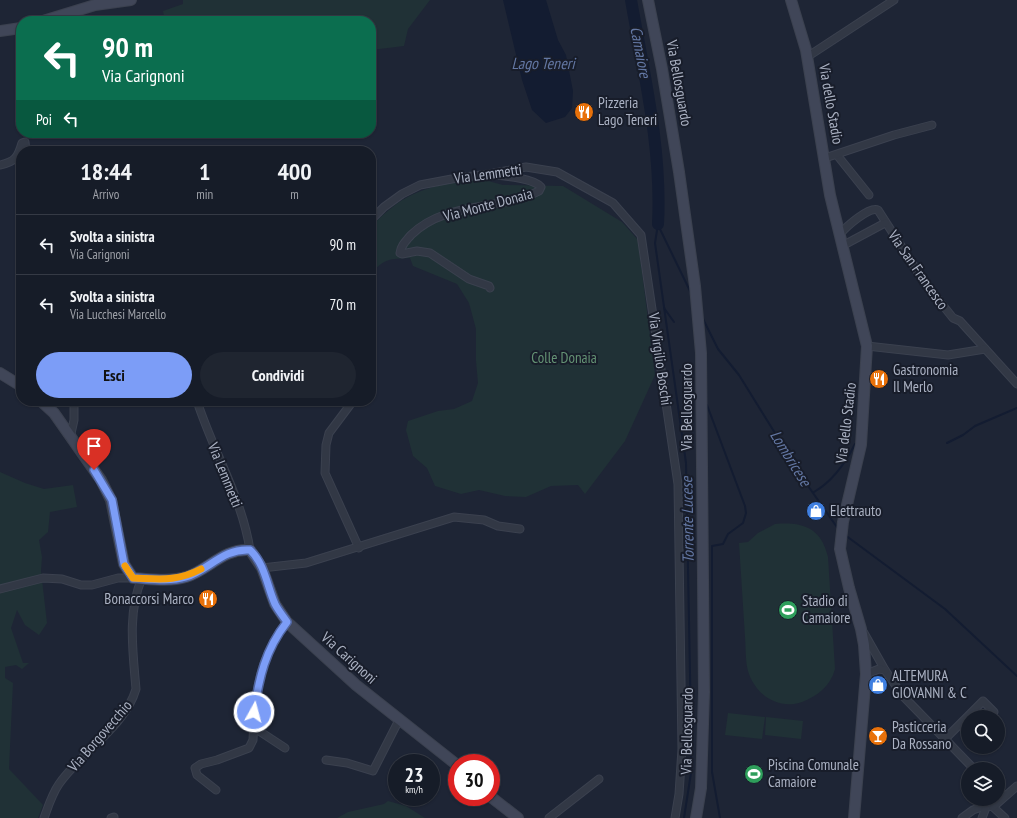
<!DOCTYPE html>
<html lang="it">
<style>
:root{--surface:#161c28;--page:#1f2530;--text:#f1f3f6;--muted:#9ea1a8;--line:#353a45;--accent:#7c9df7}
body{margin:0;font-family:"PT Sans Narrow",sans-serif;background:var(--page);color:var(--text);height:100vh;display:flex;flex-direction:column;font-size:15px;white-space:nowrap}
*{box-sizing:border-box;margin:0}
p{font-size:13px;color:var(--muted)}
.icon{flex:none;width:22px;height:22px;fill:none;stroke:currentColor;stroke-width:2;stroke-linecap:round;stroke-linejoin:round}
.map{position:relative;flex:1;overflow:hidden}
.details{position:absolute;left:16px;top:146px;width:360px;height:260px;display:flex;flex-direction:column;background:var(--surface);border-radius:16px;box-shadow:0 1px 3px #0004,0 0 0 1px var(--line)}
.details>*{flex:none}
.top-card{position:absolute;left:16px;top:16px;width:360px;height:122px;border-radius:16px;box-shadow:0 1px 3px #0004,0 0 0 1px var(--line);background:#0b6e4f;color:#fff;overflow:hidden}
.fabs{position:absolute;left:961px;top:710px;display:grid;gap:8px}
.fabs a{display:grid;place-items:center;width:44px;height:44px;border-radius:50%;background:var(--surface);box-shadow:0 1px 3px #0004,0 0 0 1px var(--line);font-size:20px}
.speed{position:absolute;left:388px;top:754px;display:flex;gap:8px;font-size:20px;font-weight:700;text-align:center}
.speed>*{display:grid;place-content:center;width:52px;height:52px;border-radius:50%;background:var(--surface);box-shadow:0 1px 3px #0004,0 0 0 1px var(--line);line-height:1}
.speed small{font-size:10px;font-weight:400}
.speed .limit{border:6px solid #d22;background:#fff;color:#111}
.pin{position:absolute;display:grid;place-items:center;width:34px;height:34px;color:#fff;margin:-41px -17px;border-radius:50% 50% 50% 0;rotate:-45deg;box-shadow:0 0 4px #0007}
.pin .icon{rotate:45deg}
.me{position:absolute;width:44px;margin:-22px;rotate:7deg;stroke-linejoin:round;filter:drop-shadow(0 0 3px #0008)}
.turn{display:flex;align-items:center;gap:14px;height:84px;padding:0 20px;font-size:18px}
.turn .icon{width:52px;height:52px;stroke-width:2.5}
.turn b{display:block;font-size:28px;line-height:34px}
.then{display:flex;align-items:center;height:38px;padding:0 20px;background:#0003;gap:8px;font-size:15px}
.eta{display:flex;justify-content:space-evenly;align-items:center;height:68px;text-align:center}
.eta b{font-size:24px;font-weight:700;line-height:28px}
.cta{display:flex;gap:8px;margin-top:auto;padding:8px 20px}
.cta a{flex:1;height:46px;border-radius:24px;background:var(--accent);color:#111;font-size:16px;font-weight:700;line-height:46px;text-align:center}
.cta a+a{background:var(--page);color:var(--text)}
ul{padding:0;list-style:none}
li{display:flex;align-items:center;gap:12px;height:60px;padding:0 20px;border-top:1px solid var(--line)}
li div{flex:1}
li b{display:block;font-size:15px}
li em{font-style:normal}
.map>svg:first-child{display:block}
.green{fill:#203136}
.water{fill:#131c31}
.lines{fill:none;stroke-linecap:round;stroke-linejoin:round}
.stream{stroke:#131c31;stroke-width:2}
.river{stroke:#131c31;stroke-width:12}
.street-casing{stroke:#3b414f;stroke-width:9}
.secondary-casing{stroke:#3b414f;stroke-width:12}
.street{stroke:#323845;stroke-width:7}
.secondary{stroke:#404658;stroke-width:10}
.route-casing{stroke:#5166a1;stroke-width:10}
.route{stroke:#7c9df7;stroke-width:7}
.slow{stroke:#f59e0b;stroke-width:7}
.labels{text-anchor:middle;stroke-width:4;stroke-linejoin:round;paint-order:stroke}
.street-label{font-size:15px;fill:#abb2c3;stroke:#181d2a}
.poi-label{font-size:15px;fill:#abb2c3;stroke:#181d2a;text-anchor:start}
.park-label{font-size:15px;fill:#649274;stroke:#181d2a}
.water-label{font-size:16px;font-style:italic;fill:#6377a3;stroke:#181d2a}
</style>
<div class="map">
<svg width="1017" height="818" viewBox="0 0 1017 818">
<rect width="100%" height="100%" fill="#1e2535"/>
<!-- green -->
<g class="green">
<path d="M183 0H430L408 29 404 46 371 50V21H165L163 11 183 4Z"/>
<path d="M477 178 503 185 563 186 622 222 638 240 655 375 625 441 585 494 578 485 551 486 526 497 505 496 479 490 461 494 435 486 427 468 413 456 406 430 408 421 438 411 454 409 472 401 478 383 476 361V329L469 303 457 284 413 266 410 258C390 259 384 258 371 274V240L373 238 371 235V227C407 189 428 187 477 178Z"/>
<path d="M0 472 25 483 44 489 73 485 77 507 50 512 48 532 39 540 42 557 41 571 47 623 39 635 25 625 17 610 11 628 23 663H29L22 669 16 665 5 667V678L13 683 9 769 43 805 38 818H0Z"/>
<path d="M775 524C802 522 821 527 828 557L835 669C831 685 818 696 802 702 779 710 757 696 749 674 745 663 746 649 745 637 743 606 741 574 739 543L748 542 758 533Z"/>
<path d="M728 713 765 717 762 739 725 735Z"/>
<path d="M766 717 803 721 801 739 765 735Z"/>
<path d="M388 801 406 806 425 818H337L348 812 384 804Z"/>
</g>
<!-- water -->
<path class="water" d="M503 0H546L558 40 566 55 573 91 572 108 565 117 546 123 532 110 522 80Z"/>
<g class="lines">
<!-- stream -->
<g class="stream">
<path d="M658 224 655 243 686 463 691 726V773L684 818"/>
<path d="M658 225 691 293"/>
<path d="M664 308 674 322"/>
<path d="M702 317 718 349 739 375 806 483 839 530"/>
<path d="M707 405 745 506 746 513 743 523 728 534 723 544 712 546V772L720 818"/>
<path d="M947 443 963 435 975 426 1017 408"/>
<path d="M814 492C833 481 845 464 855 444"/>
<path d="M845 535 945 609 1017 676"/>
</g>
<!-- river -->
<path class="river" d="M631 0C644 74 662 149 658 224"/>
<defs>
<g id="street">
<path d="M807 57 894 0"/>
<path d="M837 155 869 195"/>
<path d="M825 158 894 135 932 125"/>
<path d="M0 165C15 162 18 157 22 143L25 142 26 151"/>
<path d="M371 220 384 207 402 194 420 185 457 178 489 174 526 167 557 172 613 203 641 235 678 484 682 749 679 794 675 818"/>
<path d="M840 234C846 227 869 206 878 210L925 283 953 318 960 321 1017 384"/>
<path d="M842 246 885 223"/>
<path d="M490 288 489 286 469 279 430 253 417 251 402 254 400 253C401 245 406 241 411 235 445 201 499 211 539 191L541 187C533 178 505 176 493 175"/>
<path d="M867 346 948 355 985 349"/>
<path d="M197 401C213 451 242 498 250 550"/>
<path d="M353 401 329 433 326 445 325 473 359 548"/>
<path d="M70 438 74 420V401"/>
<path d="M262 568 306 563 454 517 484 520 498 526 520 529"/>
<path d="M0 589 43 578 62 579 81 585H92L118 578H133"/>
<path d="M864 633 885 670 902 695 974 769"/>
<path d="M866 674 879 669 885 670"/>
<path d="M253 727 285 748"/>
<path d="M945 739 983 701 994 712"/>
<path d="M326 760 347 763 373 771 399 720"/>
<path d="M216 790 197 775 195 768 201 764 217 760 249 748 253 740C255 695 258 658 287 622"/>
<path d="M989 806 993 807 1005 818"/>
<path d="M993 807 1017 786"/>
<path d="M44 818C48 807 52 794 59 784 81 752 125 727 136 689 133 653 127 612 142 578"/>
<path d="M111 818 114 817"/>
<path d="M549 818 599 779"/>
<path d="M962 818 973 810 987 805"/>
<path d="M982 818 987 805V799"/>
</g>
<g id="secondary">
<path d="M648 0 662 69 679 172 695 286 701 353 704 692 701 788 696 818"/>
<path d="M791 0 806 50 830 195 867 346 861 445 843 522 840 549 849 588 861 629 864 645 866 674 854 818"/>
<path d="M43 21 95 5 131 0"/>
<path d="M0 31 21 28"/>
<path d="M0 373 21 386"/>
<path d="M41 401 54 413 101 480 111 500 124 564 133 578C150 579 169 582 186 577 209 570 223 548 250 550L262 568 275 604 287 622 356 685 457 765"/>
<path d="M491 797 518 818"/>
</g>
</defs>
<!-- street casing -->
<use href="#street" class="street-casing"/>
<!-- secondary casing -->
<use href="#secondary" class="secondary-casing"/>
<!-- street -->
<use href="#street" class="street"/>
<!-- secondary -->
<use href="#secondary" class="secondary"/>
</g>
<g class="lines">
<defs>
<path id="route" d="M94 470 112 500 124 564 133 578C150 579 169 582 186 577 209 570 223 548 250 550 265 564 267 586 275 604 278 610 283 616 287 622 265 650 259 678 254 712"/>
</defs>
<!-- route casing -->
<use href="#route" class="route-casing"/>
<!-- route -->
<use href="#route" class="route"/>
<!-- slow -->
<path class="slow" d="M125 566 133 578C160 579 176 582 201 569"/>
</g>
<!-- icons -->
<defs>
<symbol id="restaurant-disc" viewBox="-11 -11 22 22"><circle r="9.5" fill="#e8710a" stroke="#181d2a"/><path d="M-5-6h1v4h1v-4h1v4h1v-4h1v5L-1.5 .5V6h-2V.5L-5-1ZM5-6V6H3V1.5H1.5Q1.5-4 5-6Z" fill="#fff"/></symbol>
<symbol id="shop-disc" viewBox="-11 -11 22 22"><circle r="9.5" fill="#3f7fe0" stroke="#181d2a"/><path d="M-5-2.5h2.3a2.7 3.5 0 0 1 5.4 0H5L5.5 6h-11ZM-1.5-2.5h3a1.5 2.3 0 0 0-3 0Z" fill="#fff"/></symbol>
<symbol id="stadium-disc" viewBox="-11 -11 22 22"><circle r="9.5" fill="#2e9e5b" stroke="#181d2a"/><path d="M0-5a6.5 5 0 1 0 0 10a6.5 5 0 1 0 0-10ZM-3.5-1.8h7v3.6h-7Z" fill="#fff"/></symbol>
<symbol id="bar-disc" viewBox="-11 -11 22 22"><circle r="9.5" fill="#e8710a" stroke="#181d2a"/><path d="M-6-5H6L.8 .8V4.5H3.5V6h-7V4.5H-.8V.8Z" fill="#fff"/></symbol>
</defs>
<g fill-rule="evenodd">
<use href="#restaurant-disc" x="573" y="101" width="22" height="22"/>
<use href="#restaurant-disc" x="868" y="368" width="22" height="22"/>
<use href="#shop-disc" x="805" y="500" width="22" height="22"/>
<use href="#restaurant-disc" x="197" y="588" width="22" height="22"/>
<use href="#stadium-disc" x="777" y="599" width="22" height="22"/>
<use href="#shop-disc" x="867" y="674" width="22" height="22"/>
<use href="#bar-disc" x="867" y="725" width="22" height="22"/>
<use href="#stadium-disc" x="743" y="763" width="22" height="22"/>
</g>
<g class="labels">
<!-- street labels -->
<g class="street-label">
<text transform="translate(679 83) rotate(80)" y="5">Via Bellosguardo</text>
<text transform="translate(831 104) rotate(80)" y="5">Via dello Stadio</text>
<text transform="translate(488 174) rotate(-8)" y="5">Via Lemmetti</text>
<text transform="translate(488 205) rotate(-15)" y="5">Via Monte Donaia</text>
<text transform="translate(918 270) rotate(55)" y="5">Via San Francesco</text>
<text transform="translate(660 359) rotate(82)" y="5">Via Virgilio Boschi</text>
<text transform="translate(687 407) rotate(-90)" y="5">Via Bellosguardo</text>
<text transform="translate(846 423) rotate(-83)" y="5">Via dello Stadio</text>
<text transform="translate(225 475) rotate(68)" y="5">Via Lemmetti</text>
<text transform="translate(349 658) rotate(42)" y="5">Via Carignoni</text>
<text transform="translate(687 731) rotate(-89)" y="5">Via Bellosguardo</text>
<text transform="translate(100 736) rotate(-49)" y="5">Via Borgovecchio</text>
</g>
<!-- poi labels -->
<g class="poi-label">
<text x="598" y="108">Pizzeria<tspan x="598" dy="17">Lago Teneri</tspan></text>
<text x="893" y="375">Gastronomia<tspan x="893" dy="17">Il Merlo</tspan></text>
<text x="830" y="516">Elettrauto</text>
<text x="194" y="604" text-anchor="end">Bonaccorsi Marco</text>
<text x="802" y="606">Stadio di<tspan x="802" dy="17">Camaiore</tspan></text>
<text x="892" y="681">ALTEMURA<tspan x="892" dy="17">GIOVANNI &amp; C</tspan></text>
<text x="892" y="732">Pasticceria<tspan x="892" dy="17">Da Rossano</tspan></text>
<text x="768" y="770">Piscina Comunale<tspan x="768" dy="17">Camaiore</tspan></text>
</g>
<!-- park labels -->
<g class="park-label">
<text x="564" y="363">Colle Donaia</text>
</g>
<!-- water labels -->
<g class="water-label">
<text transform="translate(641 52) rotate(79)" y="6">Camaiore</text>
<text x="543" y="69">Lago Teneri</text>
<text transform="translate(791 458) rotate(58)" y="6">Lombricese</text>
<text transform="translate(687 520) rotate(-91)" y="6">Torrente Lucese</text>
</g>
</g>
</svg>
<div class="fabs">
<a><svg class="icon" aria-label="search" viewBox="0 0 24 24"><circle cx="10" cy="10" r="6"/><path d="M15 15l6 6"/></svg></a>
<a><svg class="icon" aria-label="layers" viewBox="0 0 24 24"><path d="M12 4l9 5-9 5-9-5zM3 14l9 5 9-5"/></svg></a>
</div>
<div class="speed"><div>23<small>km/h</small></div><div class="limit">30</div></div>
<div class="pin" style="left:94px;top:470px;background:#d93025"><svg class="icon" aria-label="arrive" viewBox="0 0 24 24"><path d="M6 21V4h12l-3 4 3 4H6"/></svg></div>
<svg class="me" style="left:254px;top:712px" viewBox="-20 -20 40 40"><circle r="17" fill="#7c9df7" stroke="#fff" stroke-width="3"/><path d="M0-11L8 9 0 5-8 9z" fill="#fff"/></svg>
<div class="top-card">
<div class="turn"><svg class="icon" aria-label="left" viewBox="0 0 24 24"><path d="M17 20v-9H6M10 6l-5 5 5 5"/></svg><div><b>90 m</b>Via Carignoni</div></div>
<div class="then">Poi<svg class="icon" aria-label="left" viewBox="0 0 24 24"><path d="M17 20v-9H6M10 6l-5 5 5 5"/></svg></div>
</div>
<section class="details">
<div class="eta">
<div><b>18:44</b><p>Arrivo</p></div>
<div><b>1</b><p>min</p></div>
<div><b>400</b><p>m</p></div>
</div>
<ul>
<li><svg class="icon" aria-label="left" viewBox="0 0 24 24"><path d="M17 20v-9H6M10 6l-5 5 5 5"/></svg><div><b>Svolta a sinistra</b><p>Via Carignoni</p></div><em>90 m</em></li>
<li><svg class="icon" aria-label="left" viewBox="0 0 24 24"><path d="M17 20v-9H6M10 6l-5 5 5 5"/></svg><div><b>Svolta a sinistra</b><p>Via Lucchesi Marcello</p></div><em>70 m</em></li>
</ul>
<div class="cta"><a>Esci</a><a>Condividi</a></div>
</section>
</div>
